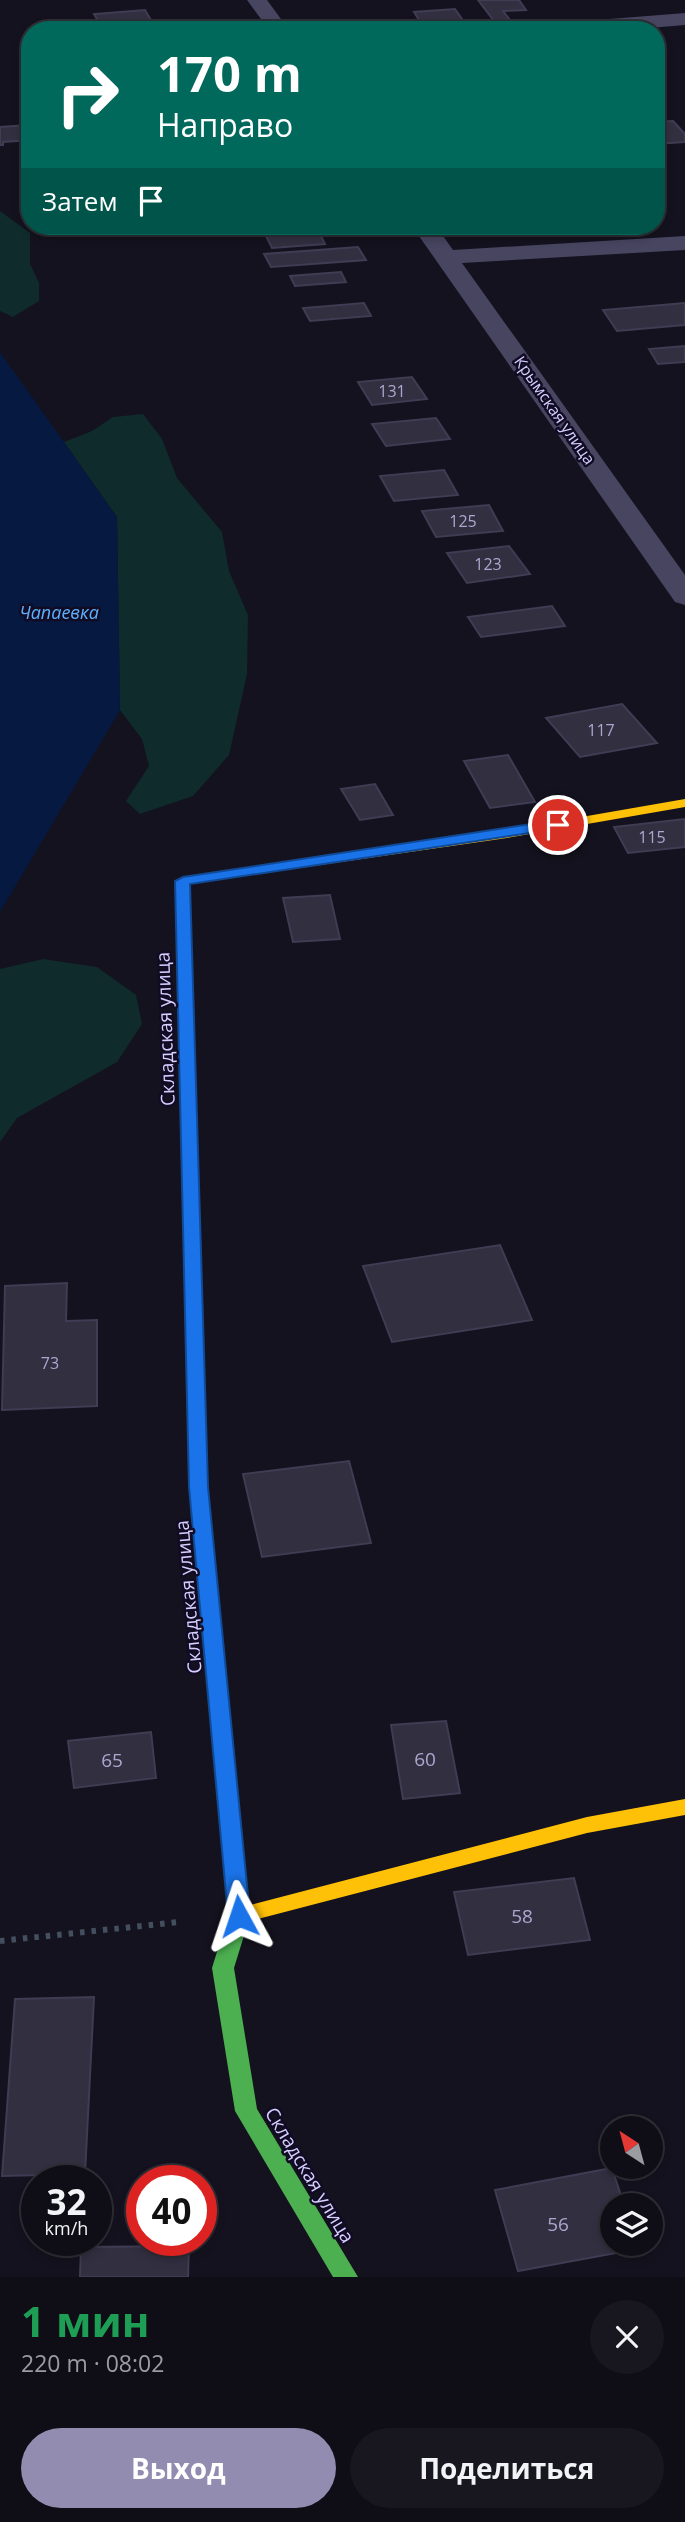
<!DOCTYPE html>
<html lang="ru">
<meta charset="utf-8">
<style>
:root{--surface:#0f0e16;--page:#18171f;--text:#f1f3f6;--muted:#9b9ca1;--line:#2f2e35;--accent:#928db0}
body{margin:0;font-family:"Open Sans",sans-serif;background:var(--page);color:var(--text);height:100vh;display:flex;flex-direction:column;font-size:26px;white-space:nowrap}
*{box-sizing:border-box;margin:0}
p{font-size:23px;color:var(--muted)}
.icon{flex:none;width:38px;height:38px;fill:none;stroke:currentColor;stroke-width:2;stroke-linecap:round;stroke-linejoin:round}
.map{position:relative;height:2277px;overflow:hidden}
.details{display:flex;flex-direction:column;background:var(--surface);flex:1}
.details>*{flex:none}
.guide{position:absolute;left:21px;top:21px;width:644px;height:214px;border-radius:28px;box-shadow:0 4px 10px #0003,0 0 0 2px var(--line);background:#00695c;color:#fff;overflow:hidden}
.needle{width:46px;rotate:324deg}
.buttons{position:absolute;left:600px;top:2116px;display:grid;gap:14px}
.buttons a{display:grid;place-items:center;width:63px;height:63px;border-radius:50%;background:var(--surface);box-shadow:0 4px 10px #0003,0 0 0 2px var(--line);font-size:35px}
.speed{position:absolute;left:21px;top:2165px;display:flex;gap:14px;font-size:35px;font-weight:700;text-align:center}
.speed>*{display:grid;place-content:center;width:91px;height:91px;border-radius:50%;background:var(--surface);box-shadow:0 4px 10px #0003,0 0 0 2px var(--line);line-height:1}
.speed small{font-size:18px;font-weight:400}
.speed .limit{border:10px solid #d22;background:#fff;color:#111}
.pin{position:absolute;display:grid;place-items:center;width:60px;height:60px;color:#fff;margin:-30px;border:4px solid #fff;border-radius:50%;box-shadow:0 2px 7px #0007}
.me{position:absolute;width:77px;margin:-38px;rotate:355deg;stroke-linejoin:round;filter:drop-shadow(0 0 5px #0008)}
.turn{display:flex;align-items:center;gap:24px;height:147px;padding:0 21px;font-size:32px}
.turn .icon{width:91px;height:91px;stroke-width:2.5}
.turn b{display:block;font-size:49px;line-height:60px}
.then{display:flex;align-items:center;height:66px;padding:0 21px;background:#0003;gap:14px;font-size:26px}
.round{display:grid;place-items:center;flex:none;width:74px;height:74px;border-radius:37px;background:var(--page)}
.summary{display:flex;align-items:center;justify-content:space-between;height:119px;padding:0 21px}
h1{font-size:42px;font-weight:700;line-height:52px;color:#1e9e55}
.button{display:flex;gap:14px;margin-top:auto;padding:14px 21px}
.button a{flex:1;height:80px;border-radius:42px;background:var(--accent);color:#fff;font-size:28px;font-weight:700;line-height:80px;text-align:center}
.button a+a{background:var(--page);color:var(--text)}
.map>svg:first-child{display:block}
.green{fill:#0f2b2c}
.water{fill:#061941}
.building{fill:#322f41;stroke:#413b53;stroke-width:2}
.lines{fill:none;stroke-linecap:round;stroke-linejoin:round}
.path{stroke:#424f5f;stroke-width:6;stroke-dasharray:4.5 7;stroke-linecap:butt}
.street{fill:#474560;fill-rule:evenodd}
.fast{fill:#4caf50;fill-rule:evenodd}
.slow{fill:#ffc107;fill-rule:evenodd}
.jam{fill:#c62828;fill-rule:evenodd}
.route{fill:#1a73e8;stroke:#114b97;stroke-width:2}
.labels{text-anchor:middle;stroke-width:5;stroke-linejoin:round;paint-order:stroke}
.number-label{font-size:16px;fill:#ada7d0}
.far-street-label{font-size:16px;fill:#d6cfff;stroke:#110c24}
.far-water-label{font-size:18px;font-style:italic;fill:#5db0ff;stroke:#110c24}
.street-label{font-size:19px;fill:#d6cfff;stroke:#110c24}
.near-number-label{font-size:19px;fill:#ada7d0}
</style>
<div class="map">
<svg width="685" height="2277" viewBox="0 0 685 2277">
<rect width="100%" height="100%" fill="#14121e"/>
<!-- green -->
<g class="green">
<path d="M0 211 30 233V264L39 283V301L13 317 0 311Z"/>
<path d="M143 414 162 439 177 478 222 532 229 571 248 615 247 674 229 755 193 796 140 814 126 801 149 766 142 739 120 710 117 517 64 442 92 431 113 417Z"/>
<path d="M43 959 97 967 136 995 142 1024 117 1062 17 1118 0 1142V969Z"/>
</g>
<!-- water -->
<path class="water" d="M0 352 117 517 120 710 0 912Z"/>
<!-- building -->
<g class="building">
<path d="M478 0H519L526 10 503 11 510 20 494 21Z"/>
<path d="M455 9 464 22 422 25 414 12Z"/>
<path d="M145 10 152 22 101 26 94 14Z"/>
<path d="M673 121 685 134V142L656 144V122Z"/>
<path d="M27 125 30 140 3 142V145H0V127Z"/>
<path d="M316 226 325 244 272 248 263 230Z"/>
<path d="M358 247 366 260 271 267 264 254Z"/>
<path d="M341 272 346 282 295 286 290 276Z"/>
<path d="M364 303 371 316 310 321 303 308Z"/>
<path d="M685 303V325L617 331 603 310Z"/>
<path d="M685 346V362L658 364 649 349Z"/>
<path d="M412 377 427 399 372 405 358 382Z"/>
<path d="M436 418 450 439 386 446 372 424Z"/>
<path d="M444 470 458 495 394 501 380 476Z"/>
<path d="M489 505 503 531 436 537 422 511Z"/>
<path d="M509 546 530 574 467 583 447 553Z"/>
<path d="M552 606 565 626 481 637 468 617Z"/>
<path d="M622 704 657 743 580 757 546 718Z"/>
<path d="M508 755 535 802 490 808 464 761Z"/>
<path d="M375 784 393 815 360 820 341 789Z"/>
<path d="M685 819V847L628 853 614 827Z"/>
<path d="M330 895 340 939 293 942 283 898Z"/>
<path d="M500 1245 532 1320 392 1342 363 1266Z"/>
<path d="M67 1283 66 1321 97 1320V1406L2 1410 5 1286Z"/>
<path d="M349 1461 371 1543 262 1557 243 1474Z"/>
<path d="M446 1721 460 1793 403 1799 391 1725Z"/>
<path d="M151 1732 156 1778 74 1788 68 1741Z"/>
<path d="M574 1878 590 1940 468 1955 454 1892Z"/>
<path d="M94 1997 85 2174 2 2176 15 1999Z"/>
<path d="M612 2168 624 2205H612V2244H637L638 2249 518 2271 495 2190Z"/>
<path d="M189 2246 188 2277H80L81 2247Z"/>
</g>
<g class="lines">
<!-- path -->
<path class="path" d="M0 1941 179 1922"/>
<!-- street -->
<g class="street">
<path d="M247 0H267L289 30H269Z"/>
<path d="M685 13V25L625 30H537L547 24Z"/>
<path d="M412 226H436L453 250 685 236V250L462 263 685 575V605L675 602Z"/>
</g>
<!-- fast -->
<g class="fast">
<path d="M183 904 190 908 203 1325 194 1331 185 1325 176 908Z"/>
<path d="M232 1829 239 1831 242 1837 250 1916 234 1968 257 2109 358 2277H333L235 2111 212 1968 228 1916 222 1837 225 1831Z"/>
</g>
<!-- slow -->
<g class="slow">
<path d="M685 799V807L507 838 189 884 190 908 183 912 176 908 175 881 182 877 507 830Z"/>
<path d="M685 1799V1815L587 1833 239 1924 232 1922 228 1916 232 1910 239 1908 587 1817Z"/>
</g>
<!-- jam -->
<path class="jam" d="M194 1319 203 1325 208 1487 242 1837 239 1843 232 1845 225 1843 222 1837 190 1487 185 1325Z"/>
</g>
<!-- route -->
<path class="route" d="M558 820 565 825 563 828 190 884 208 1487 250 1916 247 1922 239 1924 232 1922 228 1916 189 1487 175 881 183 877Z"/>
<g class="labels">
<!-- number labels -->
<g class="number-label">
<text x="392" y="397">131</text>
<text x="463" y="527">125</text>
<text x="488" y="570">123</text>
<text x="601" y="736">117</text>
<text x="652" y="843">115</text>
<text x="50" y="1369">73</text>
</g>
<!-- far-street labels -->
<g class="far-street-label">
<text transform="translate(555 410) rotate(55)" y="6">Крымская улица</text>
</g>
<!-- far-water labels -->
<g class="far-water-label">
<text x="59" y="619">Чапаевка</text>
</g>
<!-- street labels -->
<g class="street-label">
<text transform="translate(165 1029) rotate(-92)" y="7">Складская улица</text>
<text transform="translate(188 1597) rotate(-95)" y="7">Складская улица</text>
<text transform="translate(310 2175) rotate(59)" y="7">Складская улица</text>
</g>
<!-- near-number labels -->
<g class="near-number-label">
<text x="425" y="1766">60</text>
<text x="112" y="1767">65</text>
<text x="522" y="1923">58</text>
<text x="558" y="2231">56</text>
</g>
</g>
</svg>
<div class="buttons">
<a><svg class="needle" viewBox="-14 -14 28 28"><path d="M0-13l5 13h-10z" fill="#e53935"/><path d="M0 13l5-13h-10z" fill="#9b9ca1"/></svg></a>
<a><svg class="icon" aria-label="layers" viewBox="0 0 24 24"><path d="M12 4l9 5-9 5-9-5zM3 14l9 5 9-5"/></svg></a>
</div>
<div class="speed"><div>32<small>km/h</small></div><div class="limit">40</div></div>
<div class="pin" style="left:558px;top:825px;background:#d93025"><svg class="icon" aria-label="arrive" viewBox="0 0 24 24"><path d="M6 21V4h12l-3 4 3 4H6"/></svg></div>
<svg class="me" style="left:239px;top:1916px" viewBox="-20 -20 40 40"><path d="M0-17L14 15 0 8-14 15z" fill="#1a73e8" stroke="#fff" stroke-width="4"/></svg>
<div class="guide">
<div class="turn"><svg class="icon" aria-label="right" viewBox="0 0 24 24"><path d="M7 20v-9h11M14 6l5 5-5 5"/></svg><div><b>170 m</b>Направо</div></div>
<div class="then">Затем<svg class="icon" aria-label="arrive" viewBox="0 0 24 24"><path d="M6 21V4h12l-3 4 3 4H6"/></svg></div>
</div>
</div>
<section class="details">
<div class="summary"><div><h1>1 мин</h1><p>220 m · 08:02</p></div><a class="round"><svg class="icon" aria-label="close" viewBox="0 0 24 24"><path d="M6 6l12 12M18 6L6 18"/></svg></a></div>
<div class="button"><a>Выход</a><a>Поделиться</a></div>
</section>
